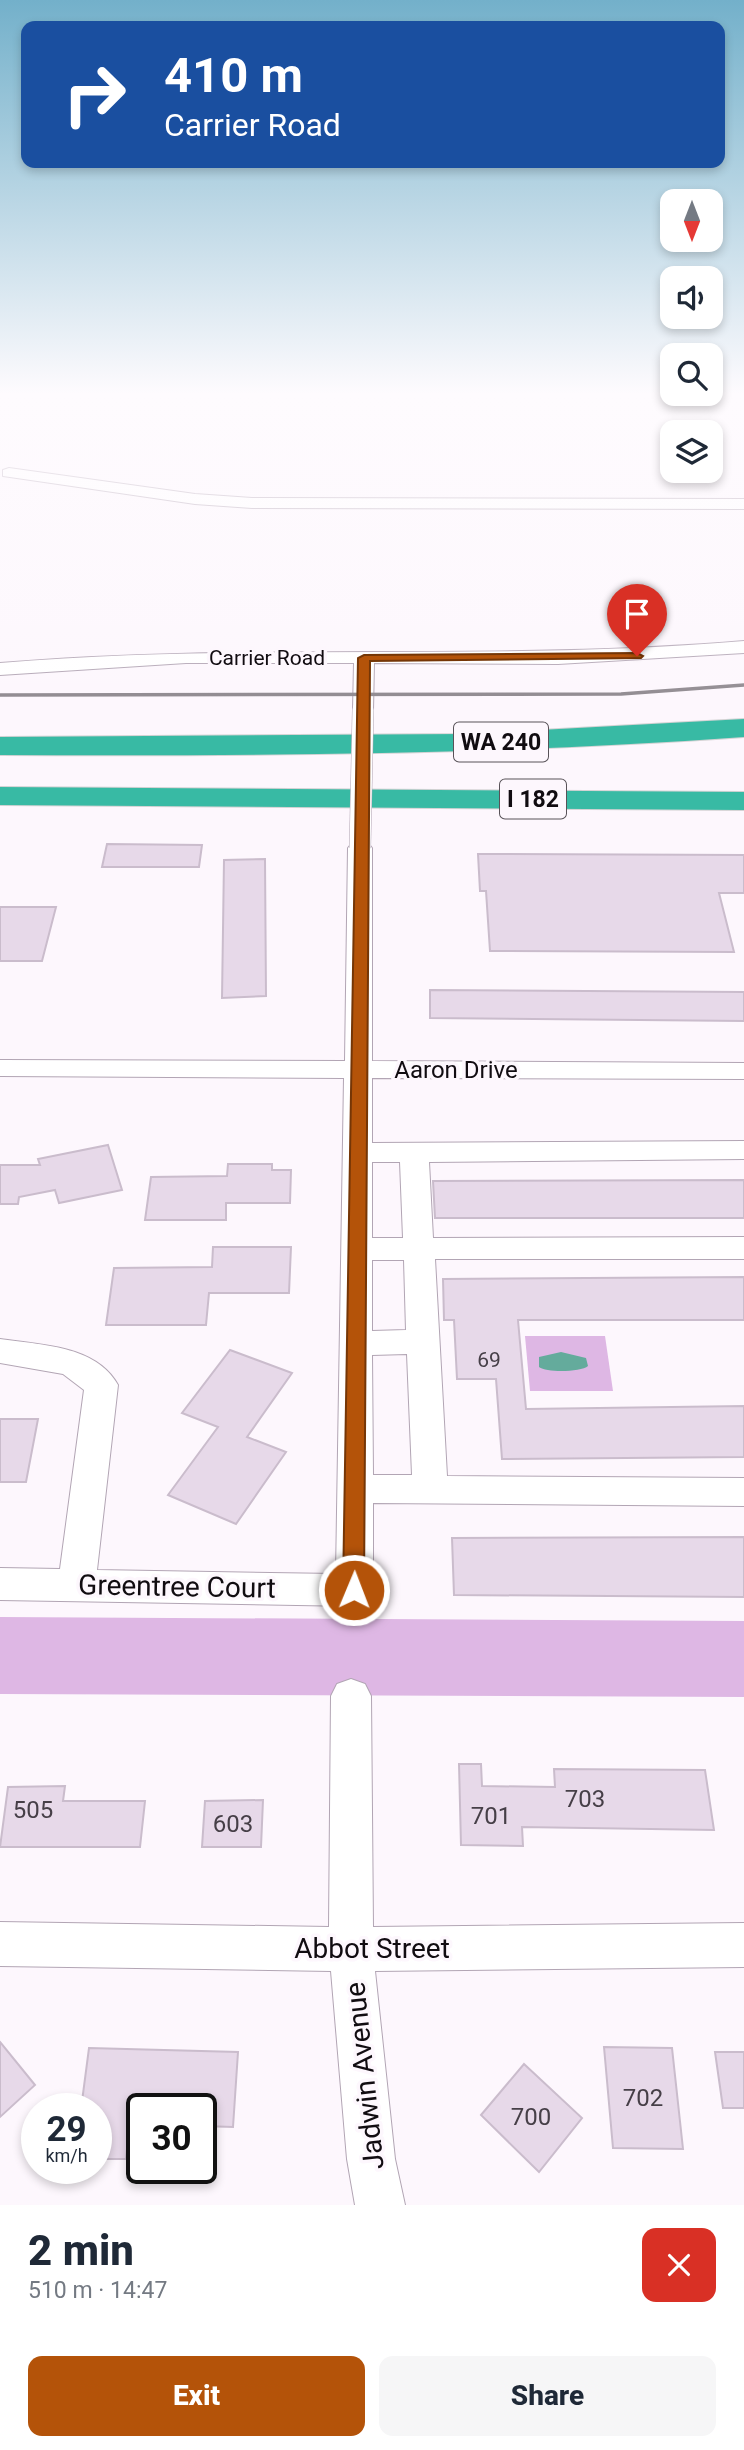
<!DOCTYPE html>
<meta charset="utf-8">
<style>
:root{--surface:#fff;--page:#f6f6f7;--text:#1f2937;--muted:#747a83;--accent:#b45309}
body{margin:0;font-family:Roboto,sans-serif;background:var(--page);color:var(--text);height:100vh;display:flex;flex-direction:column;font-size:26px;white-space:nowrap}
*{box-sizing:border-box;margin:0}
p{font-size:23px;color:var(--muted)}
.icon{flex:none;width:38px;height:38px;fill:none;stroke:currentColor;stroke-width:2;stroke-linecap:round;stroke-linejoin:round}
.map{position:relative;height:2205px;overflow:hidden}
.details{display:flex;flex-direction:column;background:var(--surface);flex:1}
.details>*{flex:none}
.top-card{position:absolute;left:21px;top:21px;width:704px;height:147px;border-radius:14px;box-shadow:0 4px 10px #0003;background:#1a4fa0;color:#fff;overflow:hidden}
.needle{width:46px;rotate:180deg}
.fabs{position:absolute;left:660px;top:189px;display:grid;gap:14px}
.fabs a{display:grid;place-items:center;width:63px;height:63px;border-radius:14px;background:var(--surface);box-shadow:0 4px 10px #0003;font-size:35px}
.speed{position:absolute;left:21px;top:2093px;display:flex;gap:14px;font-size:35px;font-weight:700;text-align:center}
.speed>*{display:grid;place-content:center;width:91px;height:91px;border-radius:50%;background:var(--surface);box-shadow:0 4px 10px #0003;line-height:1}
.speed small{font-size:18px;font-weight:400}
.speed .limit{border:4px solid #111;border-radius:10px;background:#fff;color:#111}
.pin{position:absolute;display:grid;place-items:center;width:60px;height:60px;color:#fff;margin:-72px -30px;border-radius:50% 50% 50% 0;rotate:-45deg;box-shadow:0 0 7px #0007}
.pin .icon{rotate:45deg}
.me{position:absolute;width:77px;margin:-38px;rotate:1deg;stroke-linejoin:round;filter:drop-shadow(0 0 5px #0008)}
.turn{display:flex;align-items:center;gap:24px;height:147px;padding:0 28px;font-size:32px}
.turn .icon{width:91px;height:91px;stroke-width:2.5}
.turn b{display:block;font-size:49px;line-height:60px}
.round{display:grid;place-items:center;flex:none;width:74px;height:74px;border-radius:14px;background:var(--page)}
.head{display:flex;align-items:center;justify-content:space-between;height:119px;padding:0 28px}
h1{font-size:42px;font-weight:800;line-height:52px}
.cta{display:flex;gap:14px;margin-top:auto;padding:14px 28px}
.cta a{flex:1;height:80px;border-radius:14px;background:var(--accent);color:#fff;font-size:28px;font-weight:800;line-height:80px;text-align:center}
.cta a+a{background:var(--page);color:var(--text)}
.map>svg:first-child{display:block}
.green{fill:#deb7e4}
.water{fill:#64ab9c}
.building{fill:#e7d9e9;stroke:#cabccc;stroke-width:2}
.lines{fill:none;stroke-linecap:round;stroke-linejoin:round}
.minor-casing{stroke:#b2a5b4;stroke-width:2}
.highway-casing{stroke:#d4d3d4;stroke-width:2}
.minor{fill:#fff;fill-rule:evenodd}
.highway{fill:#38baa4;fill-rule:evenodd}
.rail{stroke:#908a90;stroke-width:3.5}
.minor-bridge-casing{stroke:#b2a5b4;stroke-width:22;stroke-linecap:butt}
.minor-bridge{stroke:#fff;stroke-width:21}
.route{fill:#b45309;stroke:#753606;stroke-width:2}
.labels{text-anchor:middle;stroke-width:7;stroke-linejoin:round;paint-order:stroke}
.far-street-label{font-size:21px;fill:#110c11;stroke:#fdf7fd}
.number-label{font-size:21px;fill:#463f47}
.shield{fill:#fdf7fd;stroke:#585258;stroke-width:2}
.shield-label{font-size:23px;font-weight:bold;fill:#110c11}
.street-label{font-size:24px;fill:#110c11;stroke:#fdf7fd}
.near-number-label{font-size:24px;fill:#463f47}
.near-street-label{font-size:28px;fill:#110c11;stroke:#fdf7fd}
</style>
<div class="map">
<svg width="744" height="2205" viewBox="0 0 744 2205">
<rect width="100%" height="100%" fill="#fdf7fd"/>
<!-- green -->
<g class="green">
<path d="M525 1336H605L613 1391H530Z"/>
<path d="M0 1617 744 1621V1697L0 1694Z"/>
</g>
<!-- water -->
<path class="water" d="M561 1352 586 1358 588 1366C581 1372 547 1373 539 1367V1357Z"/>
<!-- building -->
<g class="building">
<path d="M107 844 202 845 199 867H102Z"/>
<path d="M478 854 744 855V893H719L734 952 490 951 486 891H480Z"/>
<path d="M265 859 266 996 222 998 224 860Z"/>
<path d="M0 907H56L42 961H0Z"/>
<path d="M430 990 744 992V1021L430 1018Z"/>
<path d="M108 1145 122 1190 59 1203 55 1190 19 1197 18 1204H0V1165H40L38 1159Z"/>
<path d="M228 1164H272V1170H291L290 1203H226V1220H145L151 1177 227 1176Z"/>
<path d="M744 1180V1218H435L433 1181Z"/>
<path d="M213 1247H291L289 1293H209L206 1325H106L114 1268 212 1267Z"/>
<path d="M744 1277V1320H518L526 1409 744 1406V1457L502 1459 496 1379H457L454 1320H444L443 1279Z"/>
<path d="M230 1350 292 1373 247 1437 286 1452 236 1524 168 1495 218 1427 182 1413Z"/>
<path d="M0 1419H38L26 1482H0Z"/>
<path d="M744 1537V1597L454 1595 452 1538Z"/>
<path d="M459 1764H481L482 1786 555 1787 554 1769 705 1770 714 1830 522 1827 523 1846 461 1845Z"/>
<path d="M65 1786 63 1801H145L140 1847H0L8 1787Z"/>
<path d="M263 1800 261 1847H202L205 1801Z"/>
<path d="M0 2042 35 2085 0 2117Z"/>
<path d="M604 2047 672 2048 683 2149 613 2148Z"/>
<path d="M89 2048 238 2052 233 2127 201 2126V2109H131L126 2159H96V2109H81Z"/>
<path d="M715 2052H744V2108H723Z"/>
<path d="M524 2064 582 2118 539 2172 481 2115Z"/>
</g>
<g class="lines">
<defs>
<g id="minor">
<path d="M9 468 195 494 252 498 744 499V509L252 508 195 504 3 476V470Z"/>
<path d="M744 641V653L558 664 374 663 373 710 363 716 353 710 354 663H186L0 675V663C248 642 496 662 744 641Z"/>
<path d="M360 841 368 843 372 848V1061L744 1063V1079L372 1078V1143L744 1141V1159L429 1162 433 1238 744 1237V1259H435L447 1476 744 1478V1506L373 1503V1590L367 1601 354 1606 0 1600V1568L60 1569 84 1390 63 1374 0 1363V1339C40 1345 96 1345 118 1385L97 1570 336 1574 344 1078 0 1076V1060L345 1061 348 848 352 843ZM372 1162H400L403 1238H372ZM372 1260H404L406 1330 372 1331ZM407 1354 412 1475H373L372 1355Z"/>
<path d="M351 1679 365 1684 371 1696 373 1927 744 1923V1967L375 1971 395 2159 405 2205H355L347 2159 331 1971 0 1966V1922L329 1927 331 1696 337 1684Z"/>
</g>
<g id="highway">
<path d="M744 719V737C496 755 248 756 0 755V737L465 734Z"/>
<path d="M0 787 744 792V810L0 805Z"/>
</g>
</defs>
<!-- minor casing -->
<use href="#minor" class="minor-casing"/>
<!-- highway casing -->
<use href="#highway" class="highway-casing"/>
<!-- minor -->
<use href="#minor" class="minor"/>
<!-- highway -->
<use href="#highway" class="highway"/>
<!-- rail -->
<path class="rail" d="M0 695 621 694 744 685"/>
<defs>
<path id="minor-bridge" d="M360 848 363 710"/>
</defs>
<!-- minor-bridge casing -->
<use href="#minor-bridge" class="minor-bridge-casing"/>
<!-- minor-bridge -->
<use href="#minor-bridge" class="minor-bridge"/>
</g>
<!-- sky -->
<linearGradient id="sky" x2="0" y2="1"><stop stop-color="#73b0ca"/><stop offset="0.56" stop-color="#fefbfe"/><stop offset="1" stop-color="#fefbfe" stop-opacity="0"/></linearGradient>
<rect width="744" height="703" fill="url(#sky)"/>
<!-- route -->
<path class="route" d="M637 653 643 656 641 658 370 661 364 1590 361 1596 354 1599 346 1596 343 1590 358 658 364 655Z"/>
<g class="labels">
<!-- far-street labels -->
<g class="far-street-label">
<text x="267" y="665">Carrier Road</text>
</g>
<!-- number labels -->
<g class="number-label">
<text x="489" y="1367">69</text>
</g>
<!-- shield labels -->
<g class="shield">
<rect x="454" y="722.5" width="94" height="39" rx="5"/>
<rect x="500" y="779.5" width="66" height="39" rx="5"/>
</g>
<g class="shield-label">
<text x="501" y="750">WA 240</text>
<text x="533" y="807">I 182</text>
</g>
<!-- street labels -->
<g class="street-label">
<text x="456" y="1078">Aaron Drive</text>
</g>
<!-- near-number labels -->
<g class="near-number-label">
<text x="585" y="1807">703</text>
<text x="33" y="1818">505</text>
<text x="491" y="1824">701</text>
<text x="233" y="1832">603</text>
<text x="643" y="2106">702</text>
<text x="531" y="2125">700</text>
</g>
<!-- near-street labels -->
<g class="near-street-label">
<text transform="translate(177 1586) rotate(1)" y="10">Greentree Court</text>
<text x="372" y="1958">Abbot Street</text>
<text transform="translate(364 2076) rotate(-96)" y="10">Jadwin Avenue</text>
</g>
</g>
</svg>
<div class="fabs">
<a><svg class="needle" viewBox="-14 -14 28 28"><path d="M0-13l5 13h-10z" fill="#e53935"/><path d="M0 13l5-13h-10z" fill="#747a83"/></svg></a>
<a><svg class="icon" aria-label="sound" viewBox="0 0 24 24"><path d="M4 9h4l5-4v14l-5-4H4zM17 9q2 3 0 6"/></svg></a>
<a><svg class="icon" aria-label="search" viewBox="0 0 24 24"><circle cx="10" cy="10" r="6"/><path d="M15 15l6 6"/></svg></a>
<a><svg class="icon" aria-label="layers" viewBox="0 0 24 24"><path d="M12 4l9 5-9 5-9-5zM3 14l9 5 9-5"/></svg></a>
</div>
<div class="speed"><div>29<small>km/h</small></div><div class="limit">30</div></div>
<div class="pin" style="left:637px;top:656px;background:#d93025"><svg class="icon" aria-label="arrive" viewBox="0 0 24 24"><path d="M6 21V4h12l-3 4 3 4H6"/></svg></div>
<svg class="me" style="left:354px;top:1590px" viewBox="-20 -20 40 40"><circle r="17" fill="#b45309" stroke="#fff" stroke-width="3"/><path d="M0-11L8 9 0 5-8 9z" fill="#fff"/></svg>
<div class="top-card">
<div class="turn"><svg class="icon" aria-label="right" viewBox="0 0 24 24"><path d="M7 20v-9h11M14 6l5 5-5 5"/></svg><div><b>410 m</b>Carrier Road</div></div>
</div>
</div>
<section class="details">
<div class="head"><div><h1>2 min</h1><p>510 m · 14:47</p></div><a class="round" style="background:#d93025;color:#fff"><svg class="icon" aria-label="close" viewBox="0 0 24 24"><path d="M6 6l12 12M18 6L6 18"/></svg></a></div>
<div class="cta"><a>Exit</a><a>Share</a></div>
</section>
